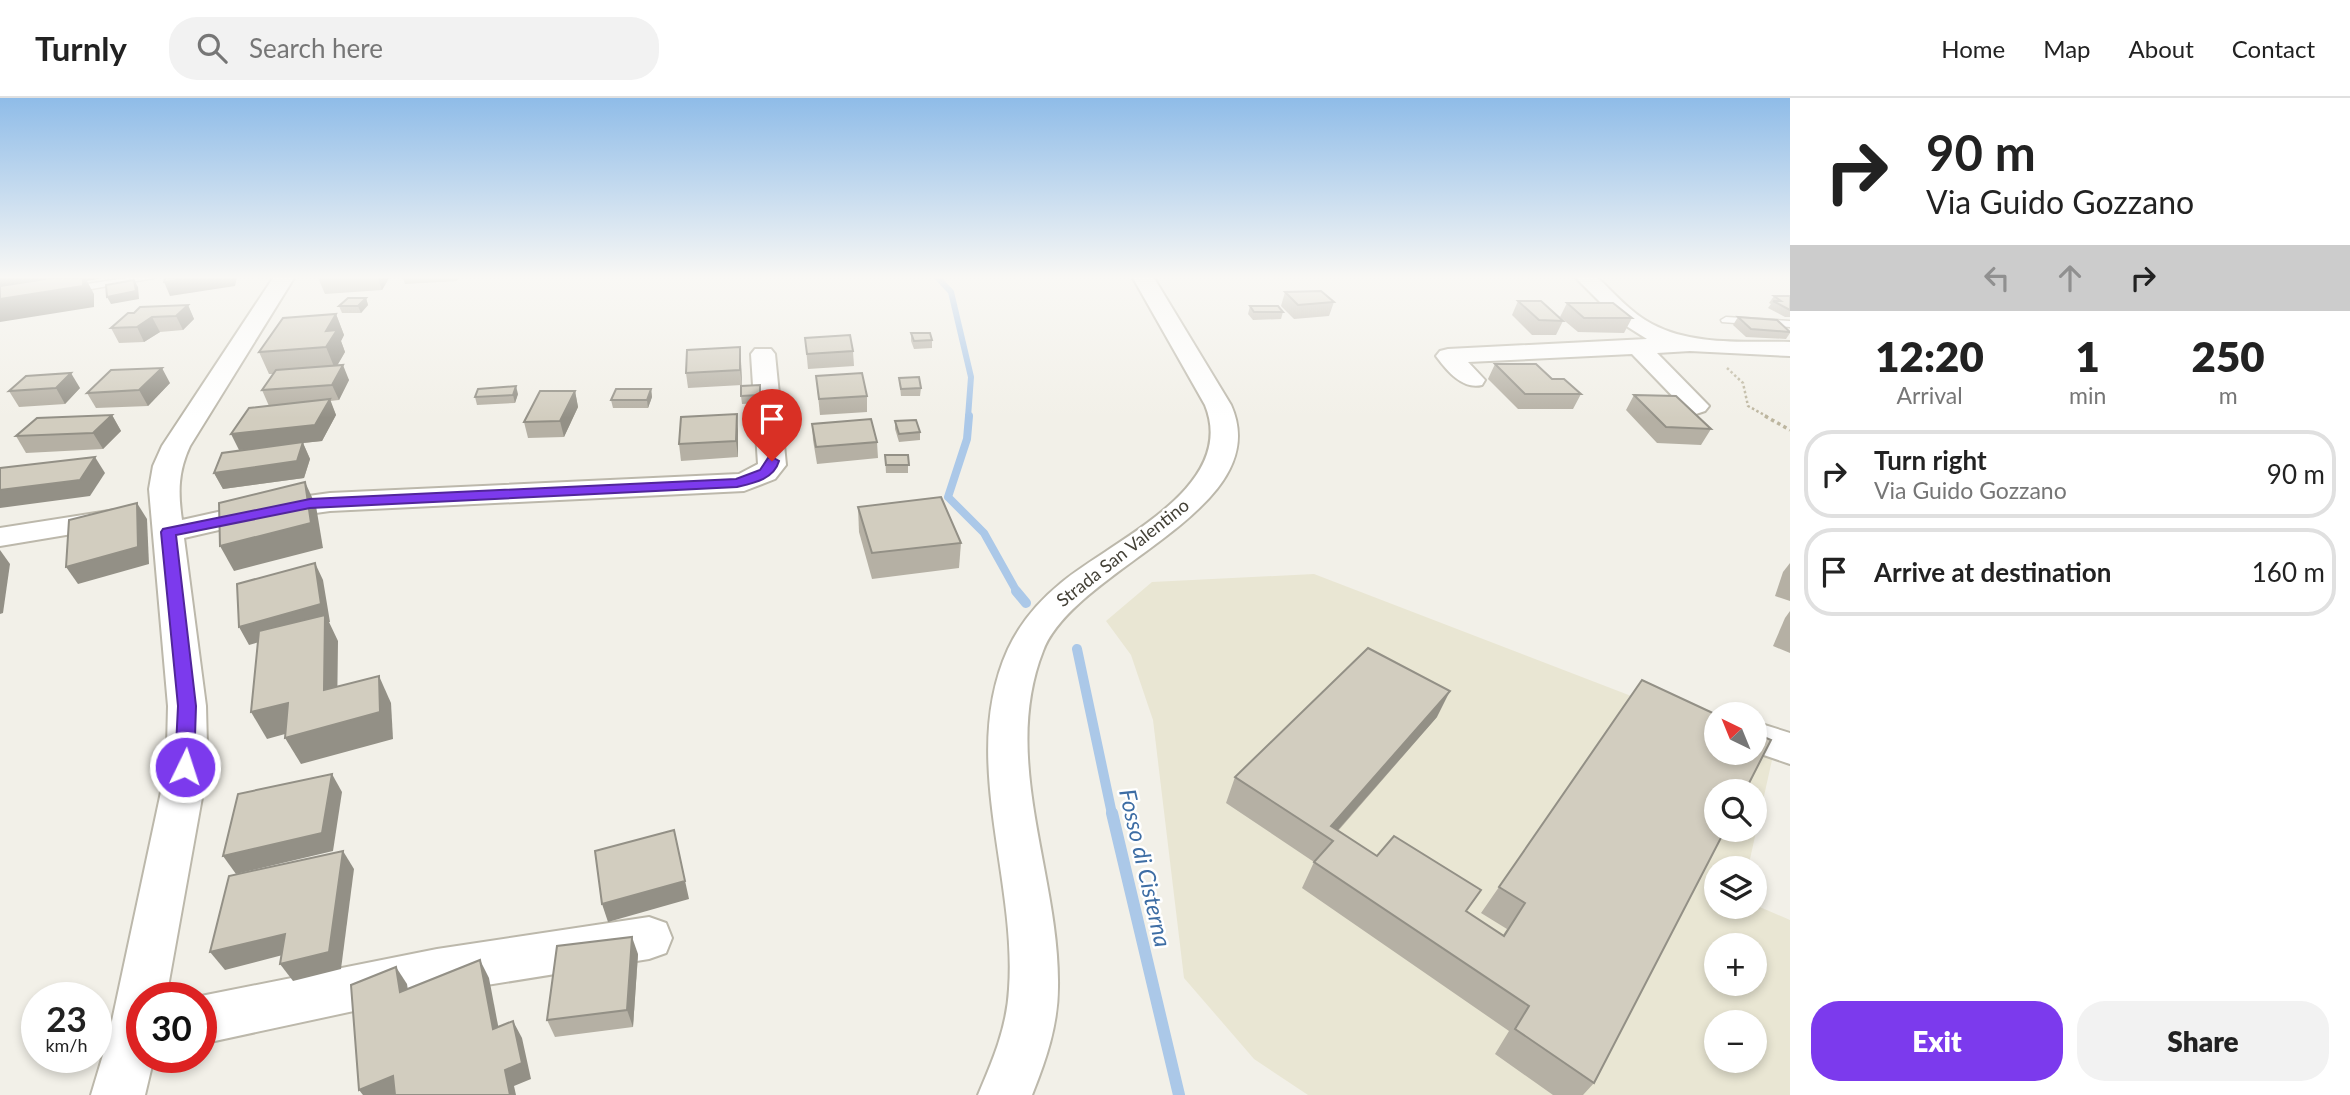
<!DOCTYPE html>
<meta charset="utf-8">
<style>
:root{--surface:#fff;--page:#f2f2f2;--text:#222;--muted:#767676;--line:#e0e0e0;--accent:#7c3aed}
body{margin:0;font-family:Lato,sans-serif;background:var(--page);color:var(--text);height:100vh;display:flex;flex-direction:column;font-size:26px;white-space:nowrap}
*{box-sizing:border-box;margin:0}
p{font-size:23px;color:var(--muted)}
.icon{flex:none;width:38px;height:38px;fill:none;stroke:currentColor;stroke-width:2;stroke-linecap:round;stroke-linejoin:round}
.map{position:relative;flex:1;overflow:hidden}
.side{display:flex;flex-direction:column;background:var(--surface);width:560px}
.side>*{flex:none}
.top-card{background:#fff;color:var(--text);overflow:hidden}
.needle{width:46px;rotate:317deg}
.buttons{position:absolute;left:1704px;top:604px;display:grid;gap:14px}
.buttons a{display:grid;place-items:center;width:63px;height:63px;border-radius:50%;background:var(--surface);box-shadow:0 4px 10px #0003;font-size:35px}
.speed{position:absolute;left:21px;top:884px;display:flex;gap:14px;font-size:35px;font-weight:700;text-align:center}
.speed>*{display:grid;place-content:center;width:91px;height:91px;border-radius:50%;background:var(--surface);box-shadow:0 4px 10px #0003;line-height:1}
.speed small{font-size:18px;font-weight:400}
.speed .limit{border:10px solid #d22;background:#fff;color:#111}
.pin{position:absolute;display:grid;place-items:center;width:60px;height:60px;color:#fff;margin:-72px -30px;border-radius:50% 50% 50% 0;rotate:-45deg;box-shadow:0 0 7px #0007}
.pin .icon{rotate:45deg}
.me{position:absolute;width:77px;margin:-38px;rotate:4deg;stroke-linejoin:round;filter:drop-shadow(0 0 5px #0008)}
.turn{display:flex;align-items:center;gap:24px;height:147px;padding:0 21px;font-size:32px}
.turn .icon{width:91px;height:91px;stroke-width:2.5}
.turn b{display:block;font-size:49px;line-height:60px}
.lanes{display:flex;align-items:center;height:66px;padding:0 21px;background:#0003;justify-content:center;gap:35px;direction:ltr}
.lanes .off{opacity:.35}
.eta{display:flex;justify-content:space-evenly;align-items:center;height:119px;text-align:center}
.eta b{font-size:42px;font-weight:800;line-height:49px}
.button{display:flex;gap:14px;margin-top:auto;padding:14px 21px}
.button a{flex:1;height:80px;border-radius:28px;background:var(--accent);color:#fff;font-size:28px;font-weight:800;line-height:80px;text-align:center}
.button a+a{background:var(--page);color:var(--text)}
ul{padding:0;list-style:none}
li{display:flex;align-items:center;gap:21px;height:88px;margin:0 14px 10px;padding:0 7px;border:4px solid var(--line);border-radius:28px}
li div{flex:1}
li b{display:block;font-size:26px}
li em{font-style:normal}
header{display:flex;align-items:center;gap:42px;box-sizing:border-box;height:98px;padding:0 35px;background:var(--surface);border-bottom:2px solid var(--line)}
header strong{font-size:33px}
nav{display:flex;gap:38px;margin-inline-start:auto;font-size:24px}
.search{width:490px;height:63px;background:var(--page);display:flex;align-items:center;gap:18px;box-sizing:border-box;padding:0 24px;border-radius:28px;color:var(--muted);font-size:26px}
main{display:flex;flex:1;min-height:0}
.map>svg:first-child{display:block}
.education{fill:#e9e6d3;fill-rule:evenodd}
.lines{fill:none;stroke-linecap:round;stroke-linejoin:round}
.stream-far3{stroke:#abc8e8;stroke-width:6}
.stream-far2{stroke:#abc8e8;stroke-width:8}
.stream-far1{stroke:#abc8e8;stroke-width:10}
.stream{stroke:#abc8e8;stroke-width:12}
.lane-casing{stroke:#bcb8ab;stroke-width:3}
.street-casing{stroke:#bcb8ab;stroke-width:4}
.path-far1{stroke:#bcb59e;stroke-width:2.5;stroke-dasharray:2.5 2.5;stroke-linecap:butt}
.path{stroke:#bcb59e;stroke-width:3.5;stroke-dasharray:3.5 3.5;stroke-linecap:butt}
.lane{fill:#fff;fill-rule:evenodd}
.street{fill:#fff;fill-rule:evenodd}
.wall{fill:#b5b0a4}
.shaded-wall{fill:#939086}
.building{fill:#d2cdbf;stroke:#939086;stroke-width:2}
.route{fill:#7c3aed;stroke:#51269a;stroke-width:2}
.labels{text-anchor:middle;stroke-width:5;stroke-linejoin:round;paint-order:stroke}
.street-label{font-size:18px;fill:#444137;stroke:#fff}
.near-water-label{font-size:23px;font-style:italic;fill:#3d6da4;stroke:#fff}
</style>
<header>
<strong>Turnly</strong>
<div class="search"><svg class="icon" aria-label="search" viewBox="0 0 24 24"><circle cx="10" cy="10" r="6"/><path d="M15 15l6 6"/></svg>Search here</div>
<nav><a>Home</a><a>Map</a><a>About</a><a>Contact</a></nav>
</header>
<main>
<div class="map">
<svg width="1790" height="997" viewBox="0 0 1790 997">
<rect width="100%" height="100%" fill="#f2f0e8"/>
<!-- education -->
<path class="education" d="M1314 476 1717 631V654L1774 653 1748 770H1717V808L1755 807 1790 822V997H1308L1254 961 1184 880 1153 622 1131 557 1106 523 1152 484ZM1717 693H1755V732H1717ZM1717 847H1755V886H1717ZM1717 924H1755V962H1717Z"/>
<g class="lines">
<!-- stream-far3 -->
<path class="stream-far3" d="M938 180 951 194 971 279 968 319"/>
<!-- stream-far2 -->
<path class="stream-far2" d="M969 318 967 341 948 399 984 435 1017 494"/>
<!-- stream-far1 -->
<g class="stream-far1">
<path d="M1016 493 1026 505"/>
<path d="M1077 551 1112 716"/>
</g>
<!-- stream -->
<path class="stream" d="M1112 715 1179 997"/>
<defs>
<g id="lane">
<path d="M126 180H154L68 195 63 192 68 189Z"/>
<path d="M1726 219 1790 223V229L1722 224 1721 222Z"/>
</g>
<g id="street">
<path d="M273 180H294L190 348C178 374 178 394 182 422L258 405 330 395 739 376 758 366 751 256 755 251H771L775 256 786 367 775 381 744 393 330 413 258 423 184 440 206 608 207 649 203 694 166 900H142V959H154L145 997H91L109 937 161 694 167 649 168 608 149 391 153 368 162 348Z"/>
<path d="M1133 180H1154L1231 307C1278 412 1075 469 1043 553 1000 662 1060 778 1058 889 1058 927 1046 962 1032 997H978C993 962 1007 929 1009 891 1017 779 959 659 1008 551 1020 525 1039 503 1061 485 1111 443 1239 390 1205 307Z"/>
<path d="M1576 180H1598C1615 196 1631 215 1652 226 1693 248 1745 243 1790 244V258L1690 253 1657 255 1709 308 1705 313 1696 316 1687 313 1632 256 1468 264 1485 282 1482 287C1463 292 1447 273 1436 258L1440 253 1448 251 1647 241 1620 224Z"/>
<path d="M115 412 126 415 130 421 126 427 0 448V430Z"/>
<path d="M1755 624 1790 635V666L1755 654Z"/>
<path d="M649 819 666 825 672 840 666 855 649 861 437 895 201 946V900H196L201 898 437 851Z"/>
</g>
</defs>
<!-- lane casing -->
<use href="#lane" class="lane-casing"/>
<!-- street casing -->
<use href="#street" class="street-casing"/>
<!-- path-far1 -->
<path class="path-far1" d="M1727 270 1743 285 1748 308 1768 319"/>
<!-- path -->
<path class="path" d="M1765 318 1790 332"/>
<!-- lane -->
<use href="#lane" class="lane"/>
<!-- street -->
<use href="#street" class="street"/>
</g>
<!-- wall -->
<g class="wall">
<path d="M320 180H389L382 192 325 196 319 182Z"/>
<path d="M403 180H458L457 183 405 186Z"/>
<path d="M1285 194 1334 204 1329 218 1294 221 1281 208Z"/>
<path d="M1774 198H1790V219H1785L1768 210 1771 206 1769 205Z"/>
<path d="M366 200 368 207 361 215H342L339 208Z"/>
<path d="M1518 203 1563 223 1556 237H1532L1512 217Z"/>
<path d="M1567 205 1632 220 1624 235 1578 234 1560 219Z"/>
<path d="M188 207 194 221 183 232 160 234 144 244 119 245 111 230Z"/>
<path d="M1250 208 1283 214 1281 221 1253 222 1248 216Z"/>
<path d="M336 216 344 237 341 243 345 254 337 268 349 282 339 302 330 303 336 317 322 343 303 345 310 361 304 380 223 391 214 375 272 349 239 352 269 308 262 292 273 276H269L259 254Z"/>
<path d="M1738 219 1790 233V235L1786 241 1746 239 1733 227Z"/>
<path d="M911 235 932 242V250L914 251 911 243Z"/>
<path d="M805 240 853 253 854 268 808 271Z"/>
<path d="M741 264 742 287 688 290 686 275Z"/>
<path d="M1495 266 1552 281 1581 296 1573 311H1518L1488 281Z"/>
<path d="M26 278 80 290 65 306 19 309 9 293Z"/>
<path d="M816 278 867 298V314L820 317Z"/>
<path d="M899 280 921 290 920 298H901Z"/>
<path d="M170 285 148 308 96 310 87 295Z"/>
<path d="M760 287V305L742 306 741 298Z"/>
<path d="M651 291 652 299 648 310H613L611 302Z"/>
<path d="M575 293 578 309 564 339 528 340 524 324Z"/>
<path d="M518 296 515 305 477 307 475 299Z"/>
<path d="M1634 297 1711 331 1701 347 1657 345 1626 312Z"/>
<path d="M112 317 121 333 103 351 26 355 16 338Z"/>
<path d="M895 323 920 334V342L899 344 895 331Z"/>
<path d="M812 326 877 344 878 360 817 366 813 342Z"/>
<path d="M738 332V359L681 363 679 346Z"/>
<path d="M885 357H908V375H886Z"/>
<path d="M858 409 961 445 959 470 872 481 859 434Z"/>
<path d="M1790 465V503L1775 498 1783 474Z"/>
<path d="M1790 513V555L1773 548 1785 520Z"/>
<path d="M1642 582 1594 985 1583 997H1553L1495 956 1509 933 1302 790 1314 764 1226 705 1235 679 1437 619 1338 733 1503 837 1507 831 1481 815Z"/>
<path d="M638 856 633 929 555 939 547 922Z"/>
</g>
<!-- shaded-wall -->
<g class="shaded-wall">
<path d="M0 180H103L87 183 94 196V209L0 224Z"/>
<path d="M189 180H237L235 188 170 198 164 184Z"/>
<path d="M378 180H389L382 192Z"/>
<path d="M134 182 138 189 139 201 111 206 107 199Z"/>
<path d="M366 200 368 207 361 215 358 208Z"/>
<path d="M188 207 194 221 183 232 176 218Z"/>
<path d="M336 216 344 237 341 243 345 254 335 271 326 249V233Z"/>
<path d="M152 219 160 234 144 244 137 229Z"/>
<path d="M740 249 741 264 742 287 740 272Z"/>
<path d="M343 267 349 282 339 302 332 287Z"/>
<path d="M162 270 170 285 148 308 139 292Z"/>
<path d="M71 275 80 290 65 306 56 290Z"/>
<path d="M516 288 518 296 515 305 513 297Z"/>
<path d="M651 291 652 299 648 310 647 302Z"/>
<path d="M575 293 578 309 564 339 560 323Z"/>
<path d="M330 301 336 317 322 343 303 345 310 361 304 380 223 391 214 375 302 345 239 352 231 336Z"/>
<path d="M737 316 738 332V359L736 343Z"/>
<path d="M112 317 121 333 103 351 93 335Z"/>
<path d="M95 359 105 375 90 398 0 410V392Z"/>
<path d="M305 384 316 408 323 450 234 473 220 448Z"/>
<path d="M137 405 147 421 149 466 78 486 66 469Z"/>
<path d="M0 452 10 466 3 515 0 516Z"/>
<path d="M315 465 323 482 330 524H329L338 543 337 619 324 592 325 525 249 547 239 529Z"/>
<path d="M379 578 391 605 393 641 301 666 285 640Z"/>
<path d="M1450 593 1437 619 1330 741 1331 728Z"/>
<path d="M288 605 303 631 267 641 251 614Z"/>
<path d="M332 676 342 694 333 753 236 776 223 758Z"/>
<path d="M674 732 689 801 608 824 602 806Z"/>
<path d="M343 753 354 771 341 871 293 883 280 866Z"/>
<path d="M285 836 298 853 225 872 210 854Z"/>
<path d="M632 839 638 856 633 929 627 912Z"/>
<path d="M480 862 489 880 502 948 493 931Z"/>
<path d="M396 869 407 886 411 911 400 894Z"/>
<path d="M513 923 522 940 531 981 514 988 516 997H510L505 972Z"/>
<path d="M393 978 399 997H363L359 992Z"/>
</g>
<!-- building -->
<g class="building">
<path d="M52 180H83V188L0 201V188Z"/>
<path d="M165 180H189L164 184Z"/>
<path d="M134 182 136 193 107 199 106 187Z"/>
<path d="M1321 193 1334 204 1298 207 1285 194Z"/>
<path d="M1774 198H1790V212L1773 203H1781Z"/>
<path d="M348 200H366L358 208H339Z"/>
<path d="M1518 203H1541L1563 223 1539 222Z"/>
<path d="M1567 205H1613L1632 220H1584Z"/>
<path d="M188 207 176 218 152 219 137 229 111 230 128 215H134L140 209Z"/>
<path d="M1250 208H1278L1283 214H1254Z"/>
<path d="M336 216 326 233 337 232 326 249 259 254 283 220Z"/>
<path d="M1738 219 1777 222 1790 234 1751 231Z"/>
<path d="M911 235H930L932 242 914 243Z"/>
<path d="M850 237 853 253 807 256 805 240Z"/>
<path d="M740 249V272L686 275 687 252Z"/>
<path d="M1495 266H1536L1552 281H1564L1581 296H1525Z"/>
<path d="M343 267 332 287 262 292 276 272Z"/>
<path d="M162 270 139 292 87 295 111 272Z"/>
<path d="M71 275 56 290 9 293 26 278Z"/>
<path d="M862 275 867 298 819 301 816 278Z"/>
<path d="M919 279 921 290 901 291 899 280Z"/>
<path d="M760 287V297L741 298V288Z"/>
<path d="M516 288 513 297 475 299 478 291Z"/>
<path d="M616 291H651L647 302H611Z"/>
<path d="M540 293H575L560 323 524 324Z"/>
<path d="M1634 297 1676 298 1711 331 1666 329Z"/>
<path d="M330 301 315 327 231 336 249 310Z"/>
<path d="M737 316 736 343 679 346 681 319Z"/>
<path d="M112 317 93 335 16 338 37 320Z"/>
<path d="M871 321 877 344 816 349 812 326Z"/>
<path d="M916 322 920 334 899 336 895 323Z"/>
<path d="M303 344 297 363 214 375 222 355Z"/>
<path d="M885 357H908L909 367H886Z"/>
<path d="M95 359 80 382 0 392V370Z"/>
<path d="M305 384 311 425 220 448 219 405Z"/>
<path d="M941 399 961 445 872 455 858 409Z"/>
<path d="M137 405 138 449 66 469 69 422Z"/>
<path d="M315 465 321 506 239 529 237 486Z"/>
<path d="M325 517 324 592 379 578 380 614 285 640 288 605 251 614 259 533Z"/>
<path d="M1368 550 1450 593 1331 728 1377 758 1394 738 1481 792 1466 813 1504 838 1525 805 1499 789 1642 582 1717 617V654H1755V635L1771 642 1745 693H1717V732H1725L1594 985 1515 931 1529 908 1314 764 1333 743 1235 679Z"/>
<path d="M332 676 322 735 223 758 238 696Z"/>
<path d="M674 732 685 783 602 806 595 753Z"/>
<path d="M343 753 329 854 280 866 285 836 210 854 229 778Z"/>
<path d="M632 839 627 912 547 922 557 848Z"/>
<path d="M480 862 493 931 513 923 522 965 505 972 510 997H395L393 978 359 992 351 887 396 869 400 894Z"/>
</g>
<!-- sky -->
<linearGradient id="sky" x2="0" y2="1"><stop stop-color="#8fbce8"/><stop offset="0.56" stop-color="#f9f8f5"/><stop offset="1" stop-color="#f9f8f5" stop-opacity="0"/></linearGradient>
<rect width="1790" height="320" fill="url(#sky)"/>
<!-- route -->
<path class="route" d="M772 359 779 363C774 381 754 385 737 389L310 410 176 437 196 608 194 669 192 674 185 676 178 674 175 669 178 608 161 434 163 431 310 401 736 381 760 372 768 360Z"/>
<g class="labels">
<!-- street labels -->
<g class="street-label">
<text transform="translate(1123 455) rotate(-38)" y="6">Strada San Valentino</text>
</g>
<!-- near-water labels -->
<g class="near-water-label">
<text transform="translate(1145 770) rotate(77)" y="8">Fosso di Cisterna</text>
</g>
</g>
</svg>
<div class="buttons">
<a><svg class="needle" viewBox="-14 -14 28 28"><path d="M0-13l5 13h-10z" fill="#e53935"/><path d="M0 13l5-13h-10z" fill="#767676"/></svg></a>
<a><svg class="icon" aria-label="search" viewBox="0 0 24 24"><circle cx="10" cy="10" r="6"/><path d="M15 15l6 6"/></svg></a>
<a><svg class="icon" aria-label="layers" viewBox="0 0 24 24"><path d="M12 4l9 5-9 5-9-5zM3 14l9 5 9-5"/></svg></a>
<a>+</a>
<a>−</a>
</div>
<div class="speed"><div>23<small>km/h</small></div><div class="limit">30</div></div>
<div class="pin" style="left:772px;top:363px;background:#d93025"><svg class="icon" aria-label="arrive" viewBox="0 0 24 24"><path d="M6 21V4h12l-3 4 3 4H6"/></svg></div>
<svg class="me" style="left:185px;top:669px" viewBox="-20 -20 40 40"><circle r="17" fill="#7c3aed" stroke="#fff" stroke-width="3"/><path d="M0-11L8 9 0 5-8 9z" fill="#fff"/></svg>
</div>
<section class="side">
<div class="top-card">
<div class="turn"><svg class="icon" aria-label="right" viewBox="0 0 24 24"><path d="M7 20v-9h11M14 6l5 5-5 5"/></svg><div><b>90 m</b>Via Guido Gozzano</div></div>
<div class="lanes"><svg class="icon off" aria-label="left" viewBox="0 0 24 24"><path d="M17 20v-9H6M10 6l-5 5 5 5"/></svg><svg class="icon off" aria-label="ahead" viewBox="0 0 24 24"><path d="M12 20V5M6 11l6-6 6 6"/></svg><svg class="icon" aria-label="right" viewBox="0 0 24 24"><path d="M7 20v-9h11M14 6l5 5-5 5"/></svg></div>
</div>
<div class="eta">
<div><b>12:20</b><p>Arrival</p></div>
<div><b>1</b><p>min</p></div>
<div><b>250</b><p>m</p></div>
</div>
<ul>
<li><svg class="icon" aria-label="right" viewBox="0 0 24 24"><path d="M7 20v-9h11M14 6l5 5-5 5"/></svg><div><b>Turn right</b><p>Via Guido Gozzano</p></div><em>90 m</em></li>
<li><svg class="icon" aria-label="arrive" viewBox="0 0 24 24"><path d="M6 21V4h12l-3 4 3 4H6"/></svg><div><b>Arrive at destination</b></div><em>160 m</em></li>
</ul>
<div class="button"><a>Exit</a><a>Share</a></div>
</section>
</main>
